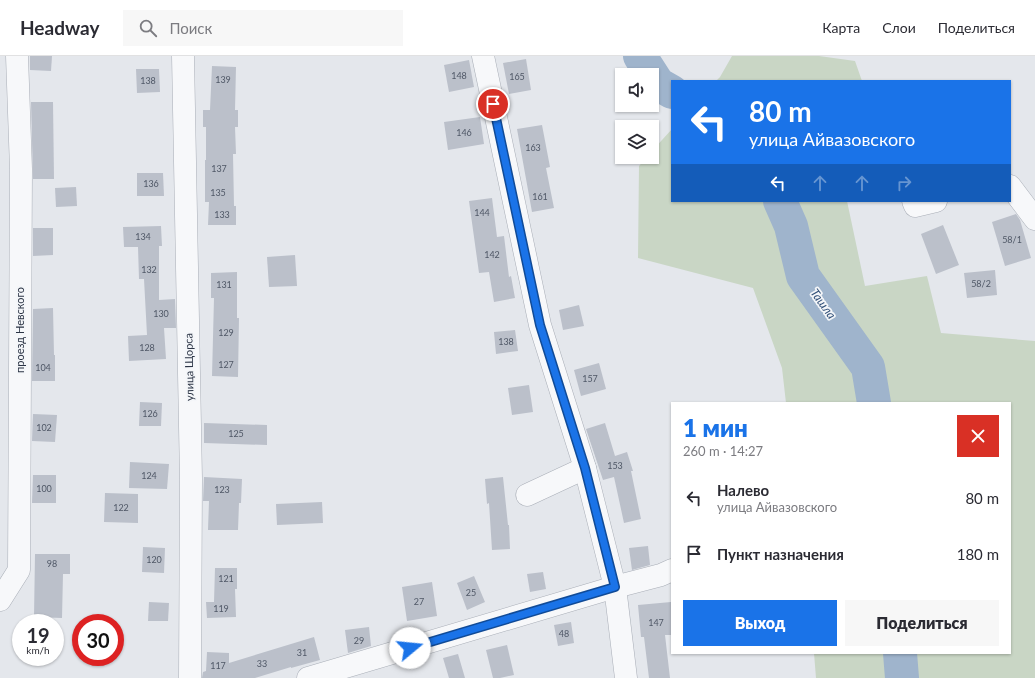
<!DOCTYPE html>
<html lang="ru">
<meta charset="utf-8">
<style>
:root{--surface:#fff;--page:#f7f7f7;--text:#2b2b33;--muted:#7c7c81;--line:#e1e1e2;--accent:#1a73e8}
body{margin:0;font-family:Lato,sans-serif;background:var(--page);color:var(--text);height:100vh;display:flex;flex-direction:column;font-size:15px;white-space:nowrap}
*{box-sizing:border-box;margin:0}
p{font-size:13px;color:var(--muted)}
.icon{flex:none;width:22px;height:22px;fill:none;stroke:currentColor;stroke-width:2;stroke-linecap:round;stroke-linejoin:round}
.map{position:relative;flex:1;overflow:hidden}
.sheet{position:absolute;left:671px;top:346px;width:340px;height:252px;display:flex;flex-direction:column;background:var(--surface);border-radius:0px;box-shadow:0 1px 3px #0004}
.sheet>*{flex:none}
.hud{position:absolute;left:671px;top:24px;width:340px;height:122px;border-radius:0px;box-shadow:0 1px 3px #0004;background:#1a73e8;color:#fff;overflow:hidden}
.buttons{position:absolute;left:615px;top:12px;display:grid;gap:8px}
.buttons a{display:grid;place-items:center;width:44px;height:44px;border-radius:0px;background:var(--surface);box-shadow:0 1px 3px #0004;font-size:20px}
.speed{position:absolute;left:12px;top:558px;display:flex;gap:8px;font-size:20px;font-weight:700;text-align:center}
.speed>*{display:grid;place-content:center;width:52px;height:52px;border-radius:50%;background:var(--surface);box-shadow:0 1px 3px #0004;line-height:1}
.speed small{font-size:10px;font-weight:400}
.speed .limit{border:6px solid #d22;background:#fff;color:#111}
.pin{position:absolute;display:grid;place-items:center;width:34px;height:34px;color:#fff;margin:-17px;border:2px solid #fff;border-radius:50%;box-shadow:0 1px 4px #0007}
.me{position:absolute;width:44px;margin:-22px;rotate:73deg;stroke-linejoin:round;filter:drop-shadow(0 0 3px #0008)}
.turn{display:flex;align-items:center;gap:14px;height:84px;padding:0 12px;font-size:18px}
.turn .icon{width:52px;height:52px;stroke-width:2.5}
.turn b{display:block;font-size:28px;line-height:34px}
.lanes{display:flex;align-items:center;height:38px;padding:0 12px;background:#0003;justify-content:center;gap:20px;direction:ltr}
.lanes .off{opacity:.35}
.round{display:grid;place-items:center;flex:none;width:42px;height:42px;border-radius:0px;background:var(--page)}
.head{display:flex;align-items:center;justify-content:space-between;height:68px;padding:0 12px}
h1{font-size:24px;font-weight:800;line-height:30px;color:var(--accent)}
.button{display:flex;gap:8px;margin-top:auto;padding:8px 12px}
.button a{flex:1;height:46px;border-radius:0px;background:var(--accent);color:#fff;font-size:16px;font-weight:800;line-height:46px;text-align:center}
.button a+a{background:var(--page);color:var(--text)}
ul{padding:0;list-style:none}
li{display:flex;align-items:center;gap:12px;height:56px;padding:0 12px}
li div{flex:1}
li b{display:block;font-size:15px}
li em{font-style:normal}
header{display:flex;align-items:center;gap:24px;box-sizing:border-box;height:56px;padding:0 20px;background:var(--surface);border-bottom:1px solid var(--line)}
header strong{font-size:19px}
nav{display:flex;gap:22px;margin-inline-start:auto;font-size:14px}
.search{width:280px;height:36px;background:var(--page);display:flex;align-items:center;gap:10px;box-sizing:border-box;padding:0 14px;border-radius:0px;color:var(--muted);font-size:15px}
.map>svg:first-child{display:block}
.green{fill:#c9d6c5}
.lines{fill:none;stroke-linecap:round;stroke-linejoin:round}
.river{stroke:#9fb4cc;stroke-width:34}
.building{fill:#bbc0ca}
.minor-casing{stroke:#a9aeb7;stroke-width:23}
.minor{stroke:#f7f8fa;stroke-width:22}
.route-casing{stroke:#114b97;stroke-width:10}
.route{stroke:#1a73e8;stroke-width:7}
.labels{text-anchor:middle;stroke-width:3.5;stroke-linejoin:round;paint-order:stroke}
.number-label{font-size:9px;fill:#4f5766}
.street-label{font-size:11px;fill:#2b3445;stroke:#f4f6f9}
.water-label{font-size:12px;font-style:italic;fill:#34527a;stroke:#f4f6f9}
</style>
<header>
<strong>Headway</strong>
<div class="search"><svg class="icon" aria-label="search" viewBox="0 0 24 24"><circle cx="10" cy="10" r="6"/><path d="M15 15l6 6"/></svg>Поиск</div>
<nav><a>Карта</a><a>Слои</a><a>Поделиться</a></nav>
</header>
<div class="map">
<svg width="1035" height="622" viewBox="0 0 1035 622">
<rect width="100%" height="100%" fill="#e4e7ec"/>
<!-- green -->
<g class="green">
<path d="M732 0H819L855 5 862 25H716L720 21Z"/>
<path d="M672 73V145H847L865 230 927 220 941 277 1035 285V622H816L814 597H1010V347H786L782 312 753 232 638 202 639 110 647 101H652V95Z"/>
</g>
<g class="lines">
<!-- river -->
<g class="river">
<path d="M640 0 658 28 672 36"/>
<path d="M780 145 791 170 803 220 868 311 874 347"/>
<path d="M900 597 902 622"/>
</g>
</g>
<!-- building -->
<g class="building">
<path d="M30 0H52L51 15 30 14Z"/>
<path d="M526 3 531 34 509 38 503 7Z"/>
<path d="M469 4 474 31 449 36 444 9Z"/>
<path d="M212 10 236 11 235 54H238V71H235L236 98H233L234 150H236V169H208L209 146H205V104H206V71H203V54H210Z"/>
<path d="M136 13H159L160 36 137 37Z"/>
<path d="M31 46H53L54 123H33Z"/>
<path d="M480 61 484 88 448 94 444 66Z"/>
<path d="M542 69 550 111 546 112 554 152 532 156 517 73Z"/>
<path d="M137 117H163L164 140H137Z"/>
<path d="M76 131 77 150 56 151 55 132Z"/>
<path d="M492 142 497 181 504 180 509 221 511 220 515 242 494 246 489 216 479 217 469 145Z"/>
<path d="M1016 158 1020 164 1031 202 1005 210 992 166Z"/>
<path d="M943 169 959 209 936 218 921 178Z"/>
<path d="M161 170 162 190H159V244L175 243 176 272H164L166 303 129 305 128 280 147 279 144 223H139L138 191H124L123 171Z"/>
<path d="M33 172H53V199L33 200Z"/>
<path d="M295 199 297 230 269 231 267 201Z"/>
<path d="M995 214 997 239 967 242 964 217Z"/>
<path d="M237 216V262H239L238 321 212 320 214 242H211V217Z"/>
<path d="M579 249 584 270 563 274 559 254Z"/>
<path d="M53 252 54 299H55V325H32L33 253Z"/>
<path d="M515 274 518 295 496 298 494 276Z"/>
<path d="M599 307 606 333 581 340 574 314Z"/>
<path d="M529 329 533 356 512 359 508 332Z"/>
<path d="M140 346 162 347 161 370H139Z"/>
<path d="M33 358 57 359 55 386 32 385Z"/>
<path d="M204 367 267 369V389L204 387Z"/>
<path d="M605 367 615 400 627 396 633 415H631L641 463 624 467 614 421 603 424 586 373Z"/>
<path d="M130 406 169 408 167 433 129 432Z"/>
<path d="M33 419H56V447H32Z"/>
<path d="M204 421 242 423 241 447H239L238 474H208L209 445H203Z"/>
<path d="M503 421 508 469H509L510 493 492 494 489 447 487 448 485 423Z"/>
<path d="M105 437 138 438V467L104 466Z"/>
<path d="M322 446 323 467 277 469 276 448Z"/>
<path d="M648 490 650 509 632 514 629 492Z"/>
<path d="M143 491 165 492 164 517 142 516Z"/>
<path d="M35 498H70V518H63L62 562 34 561Z"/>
<path d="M215 512H237V533H235L236 561 207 562 206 546H214Z"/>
<path d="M543 516 546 533 530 536 527 518Z"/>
<path d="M474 520 485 546 467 554 457 527Z"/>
<path d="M432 526 437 560 407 565 402 531Z"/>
<path d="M149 546 169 547 168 565H148Z"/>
<path d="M671 546 672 579H665L670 622H649L644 581H641L638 549Z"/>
<path d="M571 566 574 587 558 590 554 569Z"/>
<path d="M369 571 371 590 348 597 345 574Z"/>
<path d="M314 581 320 604 291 612V611L255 622H202L203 616 206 615 207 596 229 597V607Z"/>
<path d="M507 589 514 619 500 622H493L486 594Z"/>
<path d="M458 598 465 622H449L443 602Z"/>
</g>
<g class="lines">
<defs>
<g id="minor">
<path d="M183 0 191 423 190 622"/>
<path d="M483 0 540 269 585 412 615 531 626 622"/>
<path d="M1010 130 1035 163"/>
<path d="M913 145 915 150 936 145"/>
<path d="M527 439 585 412"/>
<path d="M0 544 19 514 21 113 17 0"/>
<path d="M308 622 615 531 661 519 672 514"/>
</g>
</defs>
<!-- minor casing -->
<use href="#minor" class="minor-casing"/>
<!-- minor -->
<use href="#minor" class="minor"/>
</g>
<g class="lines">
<defs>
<path id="route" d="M410 592 615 531 585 412 540 269 493 48"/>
</defs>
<!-- route casing -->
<use href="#route" class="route-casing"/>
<!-- route -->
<use href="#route" class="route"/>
</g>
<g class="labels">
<!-- number labels -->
<g class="number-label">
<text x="459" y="23">148</text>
<text x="517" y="24">165</text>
<text x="223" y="27">139</text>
<text x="148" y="28">138</text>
<text x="464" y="80">146</text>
<text x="533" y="95">163</text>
<text x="219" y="116">137</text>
<text x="151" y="131">136</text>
<text x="218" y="140">135</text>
<text x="540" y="144">161</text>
<text x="482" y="160">144</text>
<text x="222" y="162">133</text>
<text x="143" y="184">134</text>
<text x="1012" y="187">58/1</text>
<text x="492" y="202">142</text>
<text x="149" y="217">132</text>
<text x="981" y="231">58/2</text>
<text x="224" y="232">131</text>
<text x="161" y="261">130</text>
<text x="226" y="280">129</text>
<text x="506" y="289">138</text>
<text x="147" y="295">128</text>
<text x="226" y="312">127</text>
<text x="43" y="315">104</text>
<text x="590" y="326">157</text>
<text x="150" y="361">126</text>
<text x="44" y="375">102</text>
<text x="236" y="381">125</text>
<text x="615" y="413">153</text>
<text x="149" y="423">124</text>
<text x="44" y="436">100</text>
<text x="222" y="437">123</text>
<text x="121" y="455">122</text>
<text x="154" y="507">120</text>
<text x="52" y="511">98</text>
<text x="226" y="526">121</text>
<text x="471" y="540">25</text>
<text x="419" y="549">27</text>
<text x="221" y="556">119</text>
<text x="656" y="570">147</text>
<text x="564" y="581">48</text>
<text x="359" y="588">29</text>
<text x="302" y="600">31</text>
<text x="262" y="611">33</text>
<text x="218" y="613">117</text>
</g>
<!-- street labels -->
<g class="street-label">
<text transform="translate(20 274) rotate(-90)" y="4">проезд Невского</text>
<text transform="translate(189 311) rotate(-91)" y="4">улица Щорса</text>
</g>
<!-- water labels -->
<g class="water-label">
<text transform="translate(823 248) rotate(54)" y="4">Ташла</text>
</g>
</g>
</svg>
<div class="buttons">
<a><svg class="icon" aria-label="sound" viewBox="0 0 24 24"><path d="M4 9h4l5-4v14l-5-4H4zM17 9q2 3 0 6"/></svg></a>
<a><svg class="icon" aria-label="layers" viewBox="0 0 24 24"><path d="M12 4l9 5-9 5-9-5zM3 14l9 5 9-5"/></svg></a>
</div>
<div class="speed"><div>19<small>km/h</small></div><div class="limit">30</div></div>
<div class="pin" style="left:493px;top:48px;background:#d93025"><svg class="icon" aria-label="arrive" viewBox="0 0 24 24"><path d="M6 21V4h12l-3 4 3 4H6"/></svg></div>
<svg class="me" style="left:410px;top:592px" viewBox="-20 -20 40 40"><circle r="19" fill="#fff"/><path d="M0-13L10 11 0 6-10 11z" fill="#1a73e8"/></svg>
<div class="hud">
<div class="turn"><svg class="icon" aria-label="left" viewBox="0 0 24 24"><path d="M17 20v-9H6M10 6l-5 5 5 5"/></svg><div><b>80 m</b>улица Айвазовского</div></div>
<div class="lanes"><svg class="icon" aria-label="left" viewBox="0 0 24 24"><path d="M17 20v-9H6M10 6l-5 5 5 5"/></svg><svg class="icon off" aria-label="ahead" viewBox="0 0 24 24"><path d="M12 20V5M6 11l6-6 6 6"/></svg><svg class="icon off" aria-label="ahead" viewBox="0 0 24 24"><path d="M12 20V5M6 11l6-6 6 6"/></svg><svg class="icon off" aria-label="right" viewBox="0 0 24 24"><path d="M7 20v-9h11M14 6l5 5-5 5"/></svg></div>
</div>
<section class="sheet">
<div class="head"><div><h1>1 мин</h1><p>260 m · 14:27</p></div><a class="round" style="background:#d93025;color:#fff"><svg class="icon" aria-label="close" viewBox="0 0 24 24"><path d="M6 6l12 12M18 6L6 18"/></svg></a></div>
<ul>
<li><svg class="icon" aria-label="left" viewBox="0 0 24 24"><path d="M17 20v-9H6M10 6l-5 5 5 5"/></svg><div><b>Налево</b><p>улица Айвазовского</p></div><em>80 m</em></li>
<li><svg class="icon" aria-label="arrive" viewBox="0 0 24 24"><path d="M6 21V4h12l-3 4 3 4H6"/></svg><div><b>Пункт назначения</b></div><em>180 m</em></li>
</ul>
<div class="button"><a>Выход</a><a>Поделиться</a></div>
</section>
</div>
